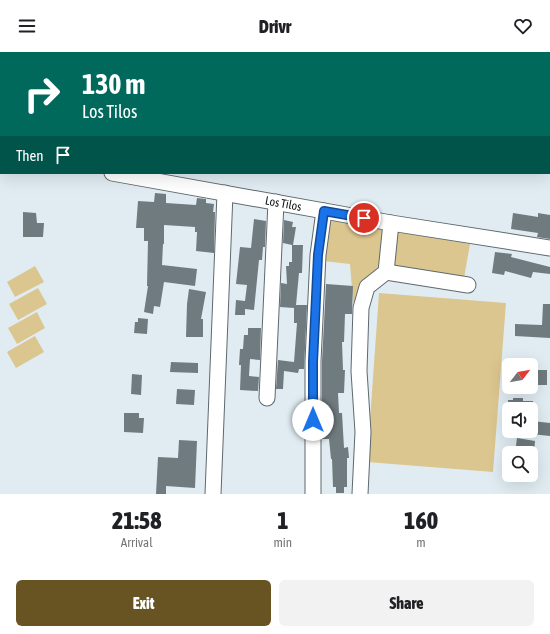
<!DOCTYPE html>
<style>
:root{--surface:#fff;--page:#f2f2f2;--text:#202124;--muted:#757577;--accent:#675422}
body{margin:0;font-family:"Asap Condensed",sans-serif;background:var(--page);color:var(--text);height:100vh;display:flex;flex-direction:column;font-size:15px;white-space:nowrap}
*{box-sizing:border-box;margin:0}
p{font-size:13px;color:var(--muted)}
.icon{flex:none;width:22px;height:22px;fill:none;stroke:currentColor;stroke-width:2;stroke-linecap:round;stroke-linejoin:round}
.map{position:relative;height:442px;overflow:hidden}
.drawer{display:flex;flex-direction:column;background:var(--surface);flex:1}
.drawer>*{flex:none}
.hud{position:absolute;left:0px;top:0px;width:550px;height:122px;box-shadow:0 4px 16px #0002;background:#00695c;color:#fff;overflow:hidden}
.needle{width:26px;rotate:59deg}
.fabs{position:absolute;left:502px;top:306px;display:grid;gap:8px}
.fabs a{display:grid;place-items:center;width:36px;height:36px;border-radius:6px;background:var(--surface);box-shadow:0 4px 16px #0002;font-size:20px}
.pin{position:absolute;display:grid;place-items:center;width:34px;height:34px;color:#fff;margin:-17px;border:2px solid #fff;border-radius:50%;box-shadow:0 1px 4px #0007}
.me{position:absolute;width:44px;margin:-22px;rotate:0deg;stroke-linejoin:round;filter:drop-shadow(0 0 3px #0008)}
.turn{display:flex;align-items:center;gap:14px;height:84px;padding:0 16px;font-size:18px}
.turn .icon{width:52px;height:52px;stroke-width:2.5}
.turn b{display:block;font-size:28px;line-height:34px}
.then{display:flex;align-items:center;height:38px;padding:0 16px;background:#0003;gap:8px;font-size:15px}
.eta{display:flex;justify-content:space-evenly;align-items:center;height:68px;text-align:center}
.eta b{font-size:24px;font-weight:800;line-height:28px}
.button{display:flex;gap:8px;margin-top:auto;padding:8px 16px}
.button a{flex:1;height:46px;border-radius:6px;background:var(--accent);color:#fff;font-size:16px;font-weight:800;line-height:46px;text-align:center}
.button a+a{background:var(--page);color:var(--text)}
header{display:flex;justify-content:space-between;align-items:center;height:52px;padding:0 16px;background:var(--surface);font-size:18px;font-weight:800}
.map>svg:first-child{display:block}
.grass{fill:#dcc68f}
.building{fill:#707b80}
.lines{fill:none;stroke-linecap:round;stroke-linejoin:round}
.minor-casing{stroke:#5e696e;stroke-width:17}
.minor{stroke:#fff;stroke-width:15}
.route-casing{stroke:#114b97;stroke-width:10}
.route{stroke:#1a73e8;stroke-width:7}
.labels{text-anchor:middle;stroke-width:4;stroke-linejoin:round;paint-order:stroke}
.street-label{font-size:12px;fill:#101416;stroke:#eff9fe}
</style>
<header><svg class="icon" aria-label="menu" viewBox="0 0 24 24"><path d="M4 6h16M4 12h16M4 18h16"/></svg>Drivr<svg class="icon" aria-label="heart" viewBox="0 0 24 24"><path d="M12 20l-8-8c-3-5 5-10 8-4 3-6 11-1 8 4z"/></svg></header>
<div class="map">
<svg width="550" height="442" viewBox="0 0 550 442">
<rect width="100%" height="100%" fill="#e0ecf2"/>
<!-- grass -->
<g class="grass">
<path d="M332 168 470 192 464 226 394 217 361 249 353 250 350 212 323 209 324 191Z"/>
<path d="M35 214 44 230 15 245 7 230Z"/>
<path d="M38 236 47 252 18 268 9 252Z"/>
<path d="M379 241 506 251 493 420 367 410Z"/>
<path d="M37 260 45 276 17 292 8 276Z"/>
<path d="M35 284 44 300 16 316 7 300Z"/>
</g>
<!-- building -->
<g class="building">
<path d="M155 141 166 142V151L196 153 197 146 206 147V151L214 152 213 160H215L214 201 196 199 197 180H195V175L164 173V192H163L162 213 197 217 195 234 164 230 160 255 154 254 153 262 144 260 148 234H147L148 189H144V176H136L138 149 154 150Z"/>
<path d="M23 160 36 161 37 171H44L43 185H23Z"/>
<path d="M513 161 532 164 538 165V161L550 163V187L537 185 538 181 511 177Z"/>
<path d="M254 167 266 169 265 195H263L262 208H259L254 258 245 257V263H235L236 248 245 249 247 233 236 232 240 195 251 196Z"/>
<path d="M284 168 293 170 292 175H296L293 193H303L302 221H299L296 253H307L304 317H299L298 321 284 319 283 337H276L278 308 294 310 297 271H294V256L280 255 281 231 287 232 286 214H289V210H292V193L283 191Z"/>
<path d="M495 200 512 202 511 205 550 215V222L533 220 531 226 505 219 504 223 492 221Z"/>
<path d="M326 232 353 234 352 262H345L344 290H342L343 318H345L344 341H338L339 361H342L344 396 348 395 349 406H347V435H344V441H336V435H333L332 407H331L329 387H322V309Z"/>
<path d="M189 237 206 240 201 267H203V285H186L187 252Z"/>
<path d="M543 252H550V286L515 284V272L542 273Z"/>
<path d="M138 266 148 267 147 282 134 281 135 270H138Z"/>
<path d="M248 276H261L260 308 250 307 249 324 259 325 258 339 240 338 241 313H239L240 297H243L244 283H248Z"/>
<path d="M171 310 198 311V321L170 320Z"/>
<rect x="532" y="318" width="15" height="15"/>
<path d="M132 322 142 323 141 343 131 342Z"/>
<path d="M177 337 195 338 194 353 176 352Z"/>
<path d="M513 346H523V349H533V357H508V348H513Z"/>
<path d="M124 361H139V366H144L143 381 124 380Z"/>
<path d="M532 369 550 371V384L531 382Z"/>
<path d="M517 386 535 389 534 401H515Z"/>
<path d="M179 388 197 389 195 436 166 434V442H156L158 405 178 406Z"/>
</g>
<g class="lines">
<defs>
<g id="minor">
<path d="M80 1V0"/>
<path d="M155 1V0"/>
<path d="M0 15 1 16"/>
<path d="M0 101H1"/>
<path id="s1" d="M112 121 391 171 550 196"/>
<path d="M386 220 468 233"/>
<path d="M267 346 276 150"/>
<path d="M213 442 225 141"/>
<path d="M313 442V309L318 203 324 159"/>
<path d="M360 442 363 380 359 319 361 256 367 235 386 220 391 171"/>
</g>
</defs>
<!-- minor casing -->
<use href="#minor" class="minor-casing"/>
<!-- minor -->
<use href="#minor" class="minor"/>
</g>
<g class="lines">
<defs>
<path id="route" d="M313 368V310L318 203 324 159 364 166"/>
</defs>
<!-- route casing -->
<use href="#route" class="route-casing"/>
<!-- route -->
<use href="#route" class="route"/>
</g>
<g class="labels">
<!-- street labels -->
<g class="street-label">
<text dy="4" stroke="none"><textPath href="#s1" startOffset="174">Los Tilos</textPath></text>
</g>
</g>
</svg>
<div class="fabs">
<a><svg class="needle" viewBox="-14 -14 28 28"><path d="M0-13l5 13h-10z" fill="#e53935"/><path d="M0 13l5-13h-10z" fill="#757577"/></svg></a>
<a><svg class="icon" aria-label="sound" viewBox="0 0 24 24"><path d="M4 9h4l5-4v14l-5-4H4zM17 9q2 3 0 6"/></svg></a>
<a><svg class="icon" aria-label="search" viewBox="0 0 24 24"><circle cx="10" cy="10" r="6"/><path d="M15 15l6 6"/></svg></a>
</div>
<div class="pin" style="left:364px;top:166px;background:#d93025"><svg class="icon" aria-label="arrive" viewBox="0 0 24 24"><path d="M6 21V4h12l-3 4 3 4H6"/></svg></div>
<svg class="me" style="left:313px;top:368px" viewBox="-20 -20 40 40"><circle r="19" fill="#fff"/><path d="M0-13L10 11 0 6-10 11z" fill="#1a73e8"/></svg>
<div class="hud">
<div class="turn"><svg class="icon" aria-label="right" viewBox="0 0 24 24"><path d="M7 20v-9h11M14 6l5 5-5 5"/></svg><div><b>130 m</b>Los Tilos</div></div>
<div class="then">Then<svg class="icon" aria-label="arrive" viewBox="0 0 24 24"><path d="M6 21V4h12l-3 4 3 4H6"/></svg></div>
</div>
</div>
<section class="drawer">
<div class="eta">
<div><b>21:58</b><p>Arrival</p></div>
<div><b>1</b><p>min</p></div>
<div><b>160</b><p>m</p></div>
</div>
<div class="button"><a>Exit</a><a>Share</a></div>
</section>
